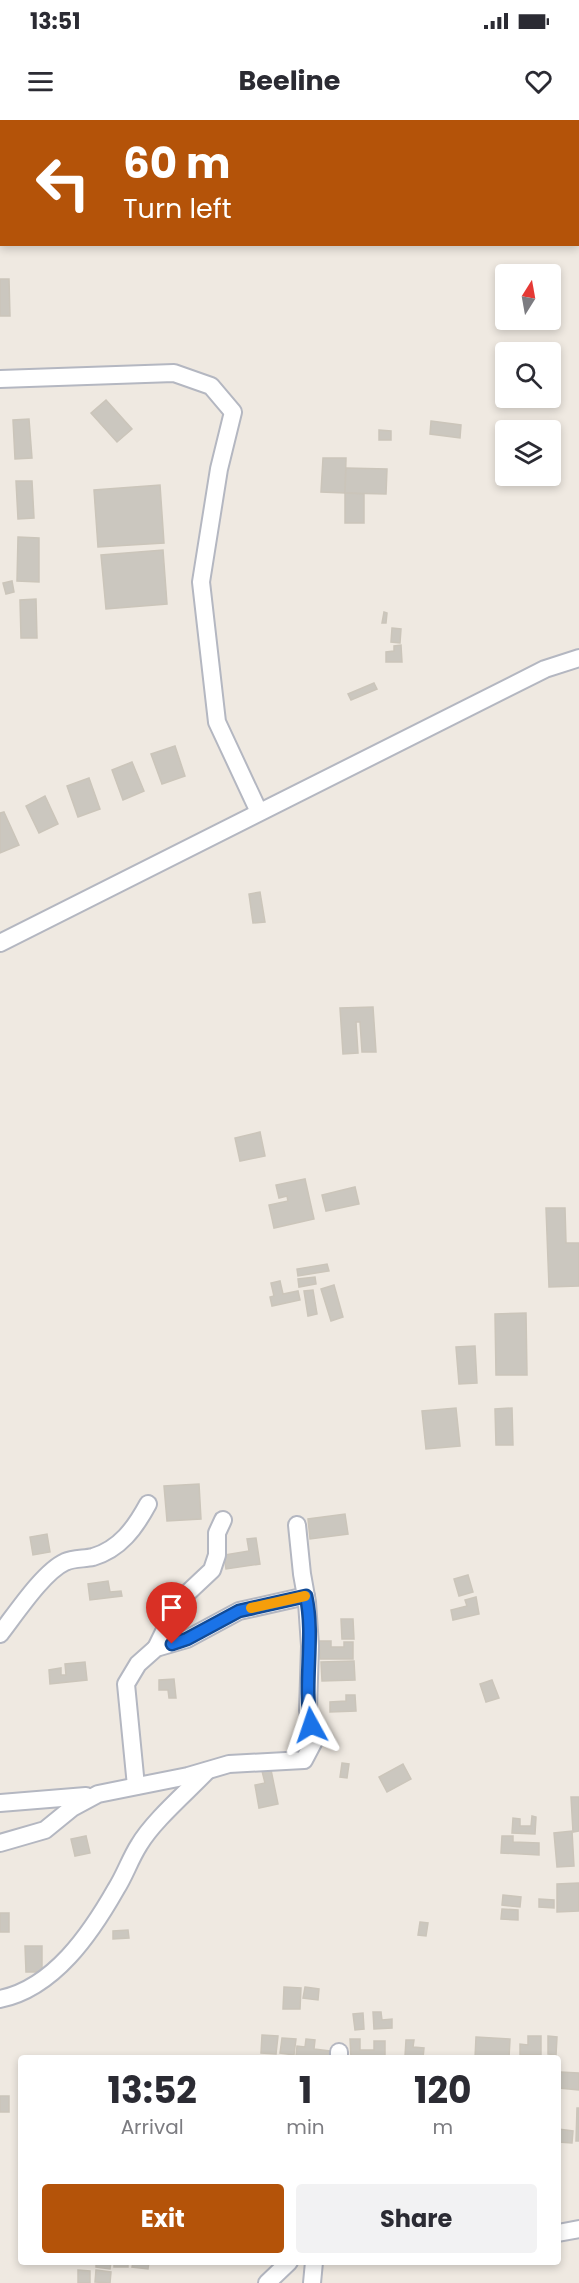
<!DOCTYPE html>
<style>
:root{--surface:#fff;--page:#f2f2f3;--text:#2b2b33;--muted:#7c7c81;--accent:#b45309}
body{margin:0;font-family:Poppins,sans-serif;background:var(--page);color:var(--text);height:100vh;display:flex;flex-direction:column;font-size:22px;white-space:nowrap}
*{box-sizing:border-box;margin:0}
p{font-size:20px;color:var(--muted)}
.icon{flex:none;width:33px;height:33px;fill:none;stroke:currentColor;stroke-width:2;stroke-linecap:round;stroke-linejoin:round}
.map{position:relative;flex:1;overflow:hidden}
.drawer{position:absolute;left:18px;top:1935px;width:543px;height:210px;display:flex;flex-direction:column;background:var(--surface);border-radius:6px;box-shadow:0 3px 9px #0003}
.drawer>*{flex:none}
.guide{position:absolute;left:0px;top:0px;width:579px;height:126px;box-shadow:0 3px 9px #0003;background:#b45309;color:#fff;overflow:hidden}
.needle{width:39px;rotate:11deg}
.tools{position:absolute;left:495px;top:144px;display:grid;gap:12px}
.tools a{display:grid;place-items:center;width:66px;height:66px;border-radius:6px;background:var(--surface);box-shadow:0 3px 9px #0003;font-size:30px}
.pin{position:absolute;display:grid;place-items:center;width:51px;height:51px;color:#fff;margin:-62px -26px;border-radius:50% 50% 50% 0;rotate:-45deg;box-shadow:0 0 6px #0007}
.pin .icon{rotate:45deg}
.me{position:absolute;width:66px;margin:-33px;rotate:355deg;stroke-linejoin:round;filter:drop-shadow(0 0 4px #0008)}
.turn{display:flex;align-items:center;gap:21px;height:126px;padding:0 24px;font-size:27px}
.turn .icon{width:78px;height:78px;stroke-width:2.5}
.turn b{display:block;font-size:42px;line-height:51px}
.eta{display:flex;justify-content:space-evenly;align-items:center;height:102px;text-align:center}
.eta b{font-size:36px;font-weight:700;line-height:42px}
.action{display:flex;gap:12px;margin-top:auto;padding:12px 24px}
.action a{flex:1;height:69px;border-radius:6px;background:var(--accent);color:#fff;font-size:24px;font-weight:700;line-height:69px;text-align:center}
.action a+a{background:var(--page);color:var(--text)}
.status{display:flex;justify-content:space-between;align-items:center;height:42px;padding:0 30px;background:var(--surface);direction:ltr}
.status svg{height:16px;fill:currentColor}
header{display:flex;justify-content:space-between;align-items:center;height:78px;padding:0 24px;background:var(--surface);font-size:27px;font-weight:700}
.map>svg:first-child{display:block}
.building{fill:#cbc7bf;stroke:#cbc5ba;stroke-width:1.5}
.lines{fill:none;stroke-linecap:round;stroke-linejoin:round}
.minor-casing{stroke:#b4b7c1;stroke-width:20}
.minor{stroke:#fff;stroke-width:16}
.route-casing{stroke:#114b97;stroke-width:15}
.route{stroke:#1a73e8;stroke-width:10}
.slow{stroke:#f59e0b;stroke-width:10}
</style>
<div class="status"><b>13:51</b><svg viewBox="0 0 49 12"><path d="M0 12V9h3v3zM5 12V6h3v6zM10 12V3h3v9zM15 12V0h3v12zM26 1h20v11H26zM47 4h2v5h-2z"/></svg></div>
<header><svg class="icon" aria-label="menu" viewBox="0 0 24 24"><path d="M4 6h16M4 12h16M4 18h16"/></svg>Beeline<svg class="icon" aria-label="heart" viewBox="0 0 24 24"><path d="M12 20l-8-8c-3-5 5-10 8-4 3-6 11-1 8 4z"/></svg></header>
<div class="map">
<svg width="579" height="2163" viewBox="0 0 579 2163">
<rect width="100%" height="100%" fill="#efe9e1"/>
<!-- building -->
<g class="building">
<path d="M0 159H9L10 196H0Z"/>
<path d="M106 280 132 309 117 322 91 293Z"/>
<path d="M29 299 32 338 15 339 13 300Z"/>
<path d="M431 301 461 305 460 318 430 314Z"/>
<path d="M379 310 391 311V320H379Z"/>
<path d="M323 338H346L345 373 321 372Z"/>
<path d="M346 348 387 349 386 374 345 373Z"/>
<path d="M16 361H32L34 398 18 399Z"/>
<path d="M160 365 164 423 98 427 94 370Z"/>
<path d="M345 373 364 374V403H345Z"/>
<path d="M18 417 39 418V462L17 461Z"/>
<path d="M163 430 167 484 106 489 101 435Z"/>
<path d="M12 461 14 472 6 474 3 463Z"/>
<path d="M36 479 37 518H21L20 480Z"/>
<path d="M384 492 387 493 386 503H382Z"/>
<path d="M392 508 401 509 400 523 391 522Z"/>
<path d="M401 525 402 542H386V532L394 531V526Z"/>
<path d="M374 563 377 569 351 580 348 574Z"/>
<path d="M175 626 185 656 162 664 151 634Z"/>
<path d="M132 642 144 671 123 680 112 650Z"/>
<path d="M89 658 100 689 78 697 67 666Z"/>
<path d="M45 676 58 704 39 713 26 686Z"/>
<path d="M4 692 19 725 0 733V693Z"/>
<path d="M260 772 265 802 253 803 249 774Z"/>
<path d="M373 887 376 932H362L360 902H356L358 933 343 934 340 888Z"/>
<path d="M260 1012 265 1036 240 1041 235 1018Z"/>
<path d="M305 1059 314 1099 274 1108 269 1085 288 1081 287 1076 279 1078 276 1065Z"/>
<path d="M355 1067 359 1084 326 1091 322 1075Z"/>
<path d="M546 1088H565L566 1123H579V1166L549 1167Z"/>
<path d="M327 1144 329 1151 298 1156 297 1149Z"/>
<path d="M315 1157 316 1164 299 1167 298 1159Z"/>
<path d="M280 1161 283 1174 298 1171 300 1180 272 1186 270 1177 274 1176 271 1163Z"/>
<path d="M334 1165 343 1197 331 1201 321 1169Z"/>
<path d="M313 1170 317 1194 308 1196 304 1171Z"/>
<path d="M526 1193 527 1255H496L495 1194Z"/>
<path d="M475 1226 477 1263 459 1264 456 1227Z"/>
<path d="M456 1288 460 1326 426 1329 422 1291Z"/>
<path d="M512 1288 513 1325H496L495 1289Z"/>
<path d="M199 1364 201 1399 167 1401 164 1366Z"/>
<path d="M345 1394 348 1414 310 1419 308 1399Z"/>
<path d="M47 1414 50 1432 33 1435 30 1417Z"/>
<path d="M256 1418 260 1444 226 1449 224 1435 249 1431 247 1419Z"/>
<path d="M468 1455 473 1472 459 1476 454 1459Z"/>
<path d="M108 1461 110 1472 121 1471 122 1476 90 1480 88 1464Z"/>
<path d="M476 1477 479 1494 453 1500 451 1490 467 1486 465 1480Z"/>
<path d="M341 1499H353L354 1519H342Z"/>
<path d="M319 1521H331V1527H344V1522H353V1539H320Z"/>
<path d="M354 1541 355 1560 322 1561 321 1542Z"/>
<path d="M85 1542 87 1560 50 1564 49 1550 61 1548V1555H66L65 1544Z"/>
<path d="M174 1559 176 1578H169L168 1570H159V1560Z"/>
<path d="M492 1560 499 1578 486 1582 480 1564Z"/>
<path d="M346 1575H355L356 1591 330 1592V1582L346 1581Z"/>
<path d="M342 1643 349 1644 347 1658 340 1657Z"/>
<path d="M403 1644 411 1659 387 1672 379 1657Z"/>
<path d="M271 1650 278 1684 259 1688 255 1665 265 1663 262 1651Z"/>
<path d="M571 1677H579V1711L573 1712Z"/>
<path d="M532 1696 536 1697 535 1714 512 1713 513 1698 520 1699V1706H531Z"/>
<path d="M572 1711 574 1746 557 1747 554 1713Z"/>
<path d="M86 1716 90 1733 75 1736 71 1719Z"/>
<path d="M502 1716H513V1722L539 1723V1735L501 1733Z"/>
<path d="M579 1763V1791L557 1792V1764Z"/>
<path d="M503 1775 521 1777 520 1787 502 1785Z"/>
<path d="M539 1779 554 1780V1788L539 1787Z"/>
<path d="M502 1789 518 1790V1800L501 1799Z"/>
<rect x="0" y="1793" width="9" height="19"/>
<path d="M420 1802 428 1803 426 1816 418 1815Z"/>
<path d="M128 1810 129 1818 113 1819V1811Z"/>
<path d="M25 1826H42V1852H26Z"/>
<path d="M284 1867 301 1868 300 1889H283Z"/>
<path d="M305 1867 319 1869 318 1880 303 1878Z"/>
<path d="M373 1892H381L382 1900 392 1899V1908L374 1909Z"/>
<path d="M363 1893 364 1909 355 1910 353 1894Z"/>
<path d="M262 1915 278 1916 276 1934 261 1933Z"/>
<path d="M528 1916H541V1935H520V1924L528 1925Z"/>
<path d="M548 1916 557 1917 556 1935 548 1934Z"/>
<path d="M476 1917 510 1919 509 1938H475Z"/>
<path d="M282 1918 296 1919 294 1935 280 1933Z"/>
<path d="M306 1919 315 1920 314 1929 330 1931 329 1938 296 1936 297 1926 305 1927Z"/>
<path d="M350 1919H360V1930H374V1921H385V1938H351Z"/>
<path d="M406 1920H414L413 1927 424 1928 423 1938 405 1936Z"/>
<path d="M560 1952 579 1953V1970L559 1968Z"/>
<rect x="0" y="1976" width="9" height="16"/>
<path d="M577 1988H579V2021H576Z"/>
<path d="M558 2009 573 2011 572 2023 558 2022Z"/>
<path d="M96 2142H111L110 2149 96 2147Z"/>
<rect x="114" y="2142" width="14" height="5"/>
<path d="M133 2142H149L148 2149 132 2147Z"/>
<path d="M78 2150 90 2151V2163H78Z"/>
<path d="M96 2150 111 2152 110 2163 95 2162Z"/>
</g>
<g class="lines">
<defs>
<g id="minor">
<path d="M0 259 174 253 211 266 233 292 219 349 201 462 217 602 259 692"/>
<path d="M0 823 545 549 579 538"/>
<path d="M0 1514C15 1495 43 1452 65 1442 73 1438 84 1439 93 1437 120 1429 135 1408 148 1384"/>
<path d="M156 1528 179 1481 212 1450 217 1435V1413L223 1400"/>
<path d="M136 1666 126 1564 138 1544 156 1528 187 1519 239 1491 306 1476"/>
<path d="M0 1683 86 1676"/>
<path d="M0 1723 45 1710 72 1688 98 1674 188 1656 229 1644 304 1640 314 1621 308 1590 310 1526 307 1482 302 1454 297 1405"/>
<path d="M0 1879C54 1868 91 1813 116 1769 125 1755 130 1739 139 1725 153 1701 187 1672 207 1651"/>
<path d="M339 1938V1932"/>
<path d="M558 2113 579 2109"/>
<path d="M267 2163 289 2142"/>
<path d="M312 2163 314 2142"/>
</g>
</defs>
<!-- minor casing -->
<use href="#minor" class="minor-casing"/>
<!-- minor -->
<use href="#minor" class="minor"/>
</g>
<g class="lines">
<defs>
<path id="route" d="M172 1524 187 1519 239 1491 306 1476C315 1518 303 1563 311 1605"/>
</defs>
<!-- route casing -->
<use href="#route" class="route-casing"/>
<!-- route -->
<use href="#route" class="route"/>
<!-- slow -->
<path class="slow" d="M251 1488 305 1476"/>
</g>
</svg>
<div class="tools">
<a><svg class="needle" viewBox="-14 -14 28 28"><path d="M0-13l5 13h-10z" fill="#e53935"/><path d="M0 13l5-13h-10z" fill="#7c7c81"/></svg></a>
<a><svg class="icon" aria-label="search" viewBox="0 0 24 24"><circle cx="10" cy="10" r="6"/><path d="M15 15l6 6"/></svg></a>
<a><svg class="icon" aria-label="layers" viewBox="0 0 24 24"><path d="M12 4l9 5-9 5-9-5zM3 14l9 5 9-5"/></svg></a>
</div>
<div class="pin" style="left:172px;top:1524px;background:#d93025"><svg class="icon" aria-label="arrive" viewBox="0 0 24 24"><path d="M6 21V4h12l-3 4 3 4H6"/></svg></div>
<svg class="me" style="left:311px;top:1605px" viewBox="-20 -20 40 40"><path d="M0-17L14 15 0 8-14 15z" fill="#1a73e8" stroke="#fff" stroke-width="4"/></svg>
<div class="guide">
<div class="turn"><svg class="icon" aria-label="left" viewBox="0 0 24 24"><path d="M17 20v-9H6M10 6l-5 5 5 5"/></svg><div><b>60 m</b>Turn left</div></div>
</div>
<section class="drawer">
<div class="eta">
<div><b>13:52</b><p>Arrival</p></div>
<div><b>1</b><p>min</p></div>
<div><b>120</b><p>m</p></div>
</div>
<div class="action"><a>Exit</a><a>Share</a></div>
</section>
</div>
